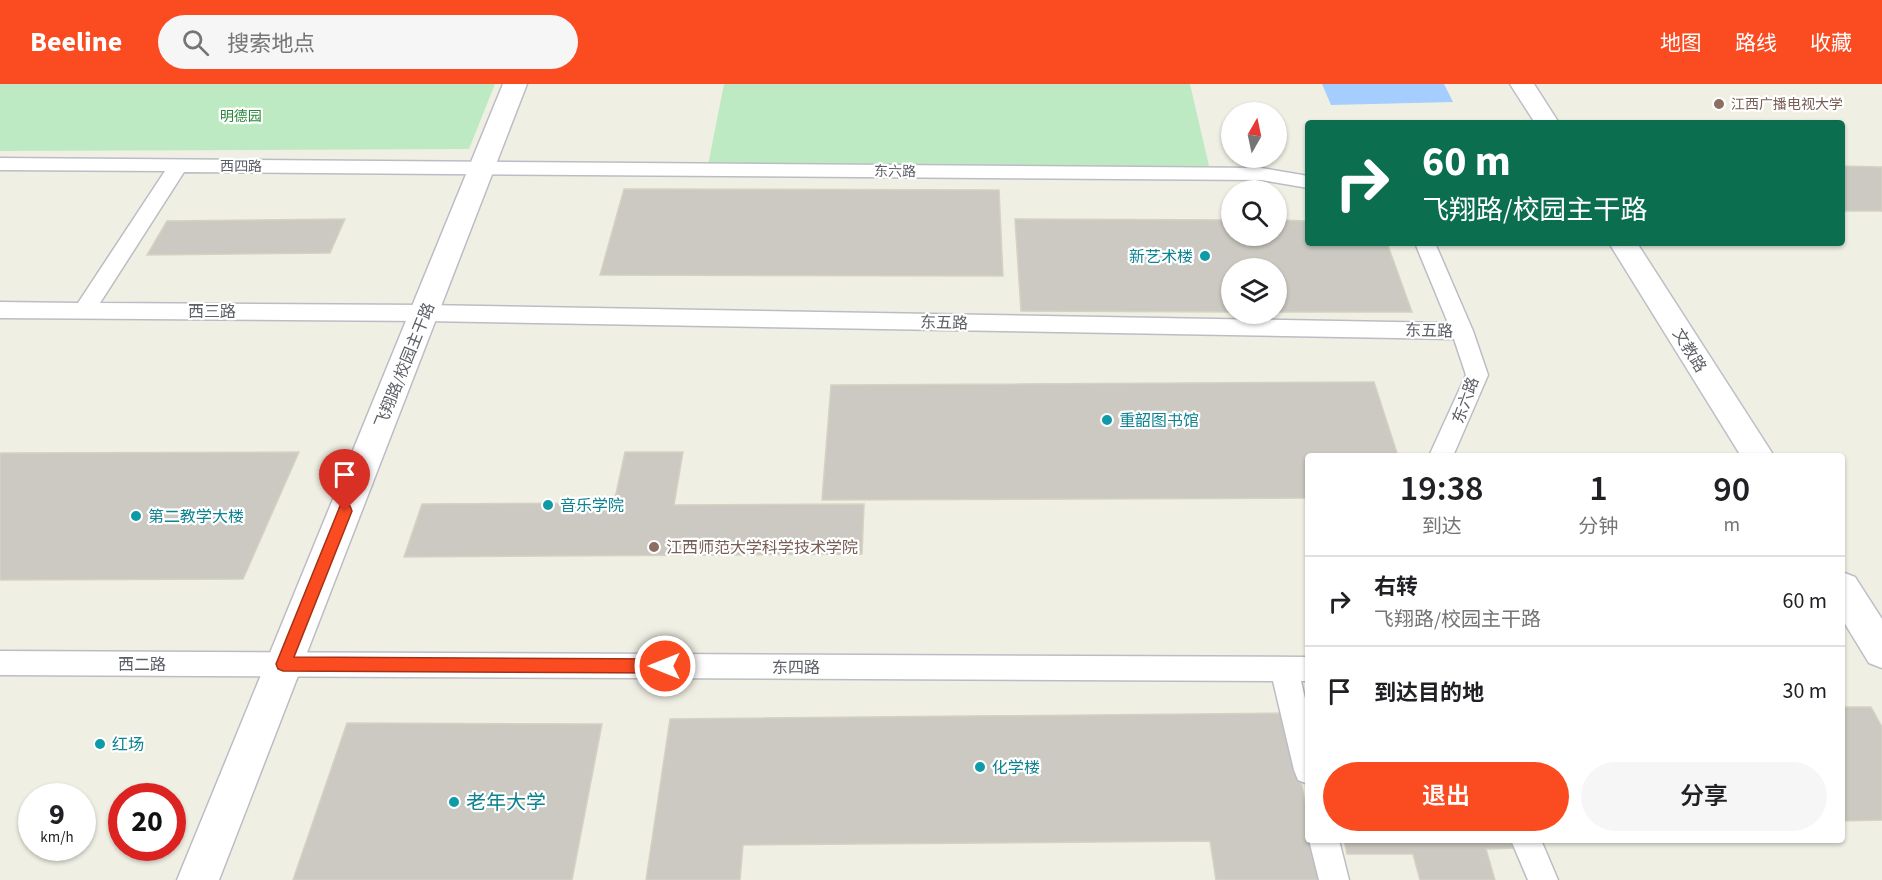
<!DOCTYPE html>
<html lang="zh">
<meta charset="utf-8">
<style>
:root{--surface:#fff;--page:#f6f6f6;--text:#202124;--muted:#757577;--line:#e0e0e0;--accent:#fb4b20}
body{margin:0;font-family:"Source Sans 3","Noto Sans SC",sans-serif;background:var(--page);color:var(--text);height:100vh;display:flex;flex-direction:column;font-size:22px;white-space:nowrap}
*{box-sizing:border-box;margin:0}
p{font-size:20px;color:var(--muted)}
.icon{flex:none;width:33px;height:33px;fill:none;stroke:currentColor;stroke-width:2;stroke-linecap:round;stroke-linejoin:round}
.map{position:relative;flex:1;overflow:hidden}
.details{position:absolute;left:1305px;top:369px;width:540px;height:390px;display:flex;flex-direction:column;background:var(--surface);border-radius:6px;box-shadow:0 2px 4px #0004}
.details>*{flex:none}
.guide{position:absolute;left:1305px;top:36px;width:540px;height:126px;border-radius:6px;box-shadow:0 2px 4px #0004;background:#0b6e4f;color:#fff;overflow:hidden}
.needle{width:39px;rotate:9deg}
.buttons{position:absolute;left:1221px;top:18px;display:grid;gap:12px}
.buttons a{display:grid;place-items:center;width:66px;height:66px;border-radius:50%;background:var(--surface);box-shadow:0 2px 4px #0004;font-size:30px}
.speed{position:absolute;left:18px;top:699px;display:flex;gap:12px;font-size:30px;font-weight:700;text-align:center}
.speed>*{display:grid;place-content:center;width:78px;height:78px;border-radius:50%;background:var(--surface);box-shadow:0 2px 4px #0004;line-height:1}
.speed small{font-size:15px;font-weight:400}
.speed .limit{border:9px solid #d22;background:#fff;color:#111}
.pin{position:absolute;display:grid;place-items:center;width:51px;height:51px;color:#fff;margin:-62px -26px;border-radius:50% 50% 50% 0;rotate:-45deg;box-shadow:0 0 6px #0007}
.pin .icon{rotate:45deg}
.me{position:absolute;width:66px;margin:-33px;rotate:270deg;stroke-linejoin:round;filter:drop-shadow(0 0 4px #0008)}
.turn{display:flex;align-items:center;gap:21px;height:126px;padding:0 18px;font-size:27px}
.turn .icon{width:78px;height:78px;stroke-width:2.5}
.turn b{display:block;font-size:42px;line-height:51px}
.eta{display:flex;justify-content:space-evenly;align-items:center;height:102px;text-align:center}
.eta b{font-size:36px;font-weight:600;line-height:42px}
.action{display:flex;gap:12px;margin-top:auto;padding:12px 18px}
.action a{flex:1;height:69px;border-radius:36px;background:var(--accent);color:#fff;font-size:24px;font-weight:600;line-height:69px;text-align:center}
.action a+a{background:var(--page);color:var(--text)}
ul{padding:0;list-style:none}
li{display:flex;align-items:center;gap:18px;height:90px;padding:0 18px;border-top:2px solid var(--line)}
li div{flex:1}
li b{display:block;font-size:22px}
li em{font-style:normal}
header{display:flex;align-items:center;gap:36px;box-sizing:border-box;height:84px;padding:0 30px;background:var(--accent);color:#fff}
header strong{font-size:28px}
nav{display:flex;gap:33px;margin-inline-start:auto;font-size:21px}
.search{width:420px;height:54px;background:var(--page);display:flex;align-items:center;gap:15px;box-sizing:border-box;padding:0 21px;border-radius:33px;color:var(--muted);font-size:22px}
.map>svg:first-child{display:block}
.green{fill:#beeac3}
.water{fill:#a5cdff}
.building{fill:#cbc9c1;stroke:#d5d2c2;stroke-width:1.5}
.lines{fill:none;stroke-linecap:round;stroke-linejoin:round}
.lane-casing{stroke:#bcbdc4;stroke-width:3}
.street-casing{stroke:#bcbdc4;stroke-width:3}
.secondary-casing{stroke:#bdbfc7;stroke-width:3}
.lane{fill:#fff;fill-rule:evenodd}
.street{fill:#fff;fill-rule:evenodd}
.secondary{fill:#fff;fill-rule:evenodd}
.route{fill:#fb4b20;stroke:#a33115;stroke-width:1.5}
.education-dot{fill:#8d6e63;stroke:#fff;stroke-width:2}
.culture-dot{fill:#0f9aa8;stroke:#fff;stroke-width:2}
.labels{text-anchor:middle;stroke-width:4.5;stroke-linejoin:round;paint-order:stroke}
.far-education-label{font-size:14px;fill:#785e54;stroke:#fff;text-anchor:start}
.far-park-label{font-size:14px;fill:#2c853b;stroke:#fff}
.far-street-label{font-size:14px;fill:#5c5f66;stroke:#fff}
.culture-label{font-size:16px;fill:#0d838f;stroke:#fff;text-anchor:start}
.street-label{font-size:16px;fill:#5c5f66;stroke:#fff}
.education-label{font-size:16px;fill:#785e54;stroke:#fff;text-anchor:start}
.near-culture-label{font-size:20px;fill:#0d838f;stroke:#fff;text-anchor:start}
</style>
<header>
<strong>Beeline</strong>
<div class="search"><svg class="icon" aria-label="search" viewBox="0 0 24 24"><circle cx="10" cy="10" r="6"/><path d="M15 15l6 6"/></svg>搜索地点</div>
<nav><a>地图</a><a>路线</a><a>收藏</a></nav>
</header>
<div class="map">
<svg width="1882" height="796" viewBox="0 0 1882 796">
<rect width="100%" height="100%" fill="#f0efe4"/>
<!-- green -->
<g class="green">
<path d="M0 0H495L469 65 0 67Z"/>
<path d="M724 0H1190L1210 86 708 81Z"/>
</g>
<!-- water -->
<path class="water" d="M1322 0H1444L1453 18 1331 21Z"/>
<!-- building -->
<g class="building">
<path d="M1842 82 1882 83V127H1842Z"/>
<path d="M624 105 999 106 1003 192 600 191Z"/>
<path d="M345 135 330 169 147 171 167 137Z"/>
<path d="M1015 135 1232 136V152H1276V136L1308 137V159H1387L1412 228H1276V184H1232V228L1021 227Z"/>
<path d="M1374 298 1398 372H1308V414L822 416 831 301Z"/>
<path d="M299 368 243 495 0 496V369Z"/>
<path d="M625 368H683L674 421 864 420 862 470 404 473 422 420 614 419Z"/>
<path d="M1842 623H1871L1882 643V736L1842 737Z"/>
<path d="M1286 629 1308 731V756H1313L1322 796H1216L1210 757 743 761 740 796H646L670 635Z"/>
<path d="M347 639 602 640 572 796H293Z"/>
<path d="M1344 756H1513L1516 764 1486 765 1495 796H1420L1413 770H1347Z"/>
</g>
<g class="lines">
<defs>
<g id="lane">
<path d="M0 74 1261 84 1308 92V104L1261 96 184 88 100 219 425 221 1448 239 1415 159H1435L1473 247 1488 291 1453 372H1429L1466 291 1454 255 425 237 0 234V218L78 219 165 87 0 86Z"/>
<path d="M0 567 1308 573V597H1301L1308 628V700L1298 696 1294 686 1273 597 0 591Z"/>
<path d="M1309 756H1339L1349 796H1319Z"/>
<path d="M1511 756H1541L1558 796H1528Z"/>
</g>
<path id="street" d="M503 0H527L219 796H177Z"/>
<g id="secondary">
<path d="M1510 0H1534L1559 39H1535Z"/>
<path d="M1609 159H1637L1774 372H1741Z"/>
<path d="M1842 488 1855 493 1882 535V584L1869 579 1842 535Z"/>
</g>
</defs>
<!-- lane casing -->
<use href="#lane" class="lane-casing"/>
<!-- street casing -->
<use href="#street" class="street-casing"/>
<!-- secondary casing -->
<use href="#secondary" class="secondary-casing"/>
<!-- lane -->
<use href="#lane" class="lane"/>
<!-- street -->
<use href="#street" class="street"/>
<!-- secondary -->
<use href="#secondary" class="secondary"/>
</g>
<!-- route -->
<path class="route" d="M345 421 350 422 352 427 294 573 665 575 670 577 672 582 670 587 665 589 283 587 278 585 276 580 338 427 340 422Z"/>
<!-- markers -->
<g class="education-dot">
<circle cx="1719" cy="20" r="6"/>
<circle cx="654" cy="463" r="6"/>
</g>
<g class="culture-dot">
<circle cx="1205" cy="172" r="6"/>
<circle cx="1107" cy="336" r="6"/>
<circle cx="548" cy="421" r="6"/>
<circle cx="136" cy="432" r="6"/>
<circle cx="100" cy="660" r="6"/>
<circle cx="980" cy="683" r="6"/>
<circle cx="454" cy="718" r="6"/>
</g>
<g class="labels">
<!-- far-education labels -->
<g class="far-education-label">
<text x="1731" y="25">江西广播电视大学</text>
</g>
<!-- far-park labels -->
<g class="far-park-label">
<text x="241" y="37">明德园</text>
</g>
<!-- far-street labels -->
<g class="far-street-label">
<text x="241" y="87">西四路</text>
<text transform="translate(895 87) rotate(1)" y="5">东六路</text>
</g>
<!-- culture labels -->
<g class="culture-label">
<text x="1193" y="178" text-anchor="end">新艺术楼</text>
<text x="1119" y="342">重韶图书馆</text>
<text x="560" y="427">音乐学院</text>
<text x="148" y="438">第二教学大楼</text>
<text x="112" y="666">红场</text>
<text x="992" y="689">化学楼</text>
</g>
<!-- street labels -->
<g class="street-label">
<text x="212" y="233">西三路</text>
<text transform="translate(944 238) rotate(1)" y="6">东五路</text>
<text transform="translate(1429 246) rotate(1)" y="6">东五路</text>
<text transform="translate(1690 266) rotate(58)" y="6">文教路</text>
<text transform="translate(404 281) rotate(-68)" y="6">飞翔路/校园主干路</text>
<text transform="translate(1465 316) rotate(-70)" y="6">东六路</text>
<text x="142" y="586">西二路</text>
<text x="796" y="589">东四路</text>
</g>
<!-- education labels -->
<g class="education-label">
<text x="666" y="469">江西师范大学科学技术学院</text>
</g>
<!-- near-culture labels -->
<g class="near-culture-label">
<text x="466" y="725">老年大学</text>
</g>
</g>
</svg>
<div class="buttons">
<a><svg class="needle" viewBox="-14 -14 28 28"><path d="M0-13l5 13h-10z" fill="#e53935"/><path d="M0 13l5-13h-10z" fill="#757577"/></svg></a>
<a><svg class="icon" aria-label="search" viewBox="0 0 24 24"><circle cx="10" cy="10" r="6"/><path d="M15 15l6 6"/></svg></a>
<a><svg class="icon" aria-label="layers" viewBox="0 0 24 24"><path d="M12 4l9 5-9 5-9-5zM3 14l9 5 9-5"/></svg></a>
</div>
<div class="speed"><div>9<small>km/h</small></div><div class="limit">20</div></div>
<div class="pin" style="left:345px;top:427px;background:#d93025"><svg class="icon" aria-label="arrive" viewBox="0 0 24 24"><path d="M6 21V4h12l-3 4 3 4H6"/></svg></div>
<svg class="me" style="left:665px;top:582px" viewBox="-20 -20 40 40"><circle r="17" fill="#fb4b20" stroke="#fff" stroke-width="3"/><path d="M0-11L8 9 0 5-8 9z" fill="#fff"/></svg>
<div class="guide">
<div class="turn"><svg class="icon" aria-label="right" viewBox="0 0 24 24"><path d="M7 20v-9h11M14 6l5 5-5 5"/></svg><div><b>60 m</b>飞翔路/校园主干路</div></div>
</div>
<section class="details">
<div class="eta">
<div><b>19:38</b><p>到达</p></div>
<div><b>1</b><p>分钟</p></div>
<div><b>90</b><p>m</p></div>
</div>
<ul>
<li><svg class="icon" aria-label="right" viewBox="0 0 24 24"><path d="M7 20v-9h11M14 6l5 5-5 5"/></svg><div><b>右转</b><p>飞翔路/校园主干路</p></div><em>60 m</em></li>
<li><svg class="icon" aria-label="arrive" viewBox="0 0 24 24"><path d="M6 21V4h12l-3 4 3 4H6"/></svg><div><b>到达目的地</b></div><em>30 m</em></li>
</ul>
<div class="action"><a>退出</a><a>分享</a></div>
</section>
</div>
